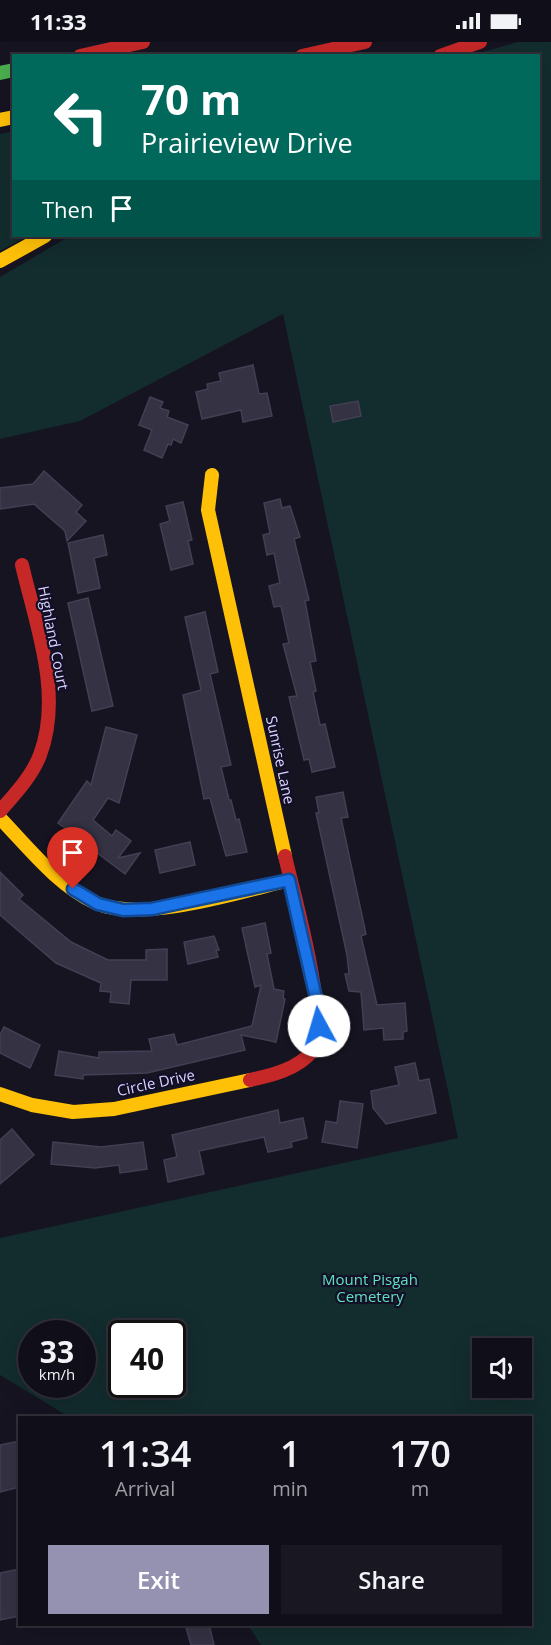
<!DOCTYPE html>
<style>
:root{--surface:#100f19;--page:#191822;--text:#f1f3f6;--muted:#9c9ca2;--line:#302f38;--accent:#9591b1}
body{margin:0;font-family:"Open Sans",sans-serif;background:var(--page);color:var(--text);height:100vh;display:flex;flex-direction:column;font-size:22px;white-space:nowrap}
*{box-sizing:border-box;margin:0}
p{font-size:20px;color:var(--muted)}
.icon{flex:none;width:33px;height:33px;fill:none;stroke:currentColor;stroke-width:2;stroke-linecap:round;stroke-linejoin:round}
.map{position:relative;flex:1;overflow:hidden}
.drawer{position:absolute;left:18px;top:1374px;width:514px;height:210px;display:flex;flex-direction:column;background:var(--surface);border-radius:0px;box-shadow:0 6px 24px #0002,0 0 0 2px var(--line)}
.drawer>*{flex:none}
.top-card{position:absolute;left:12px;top:12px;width:528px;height:183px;border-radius:0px;box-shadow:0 6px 24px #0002,0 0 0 2px var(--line);background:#00695c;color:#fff;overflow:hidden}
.fabs{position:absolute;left:472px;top:1296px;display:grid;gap:12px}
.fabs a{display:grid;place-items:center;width:60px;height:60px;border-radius:0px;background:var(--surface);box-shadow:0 6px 24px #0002,0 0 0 2px var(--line);font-size:30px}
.speed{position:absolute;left:18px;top:1278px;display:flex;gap:12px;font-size:30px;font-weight:700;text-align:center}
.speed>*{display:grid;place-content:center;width:78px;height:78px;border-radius:50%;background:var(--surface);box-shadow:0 6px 24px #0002,0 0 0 2px var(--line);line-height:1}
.speed small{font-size:15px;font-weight:400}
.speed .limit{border:3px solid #111;border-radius:9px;background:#fff;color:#111}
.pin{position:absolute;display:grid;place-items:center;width:51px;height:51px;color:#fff;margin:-62px -26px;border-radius:50% 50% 50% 0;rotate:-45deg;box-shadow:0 0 6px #0007}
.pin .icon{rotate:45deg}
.me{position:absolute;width:66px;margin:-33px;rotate:354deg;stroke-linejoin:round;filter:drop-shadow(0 0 4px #0008)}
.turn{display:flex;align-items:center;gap:21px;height:126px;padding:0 30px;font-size:27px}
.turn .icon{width:78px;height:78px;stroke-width:2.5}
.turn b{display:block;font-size:42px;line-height:51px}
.then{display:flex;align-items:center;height:57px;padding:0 30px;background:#0003;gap:12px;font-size:22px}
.eta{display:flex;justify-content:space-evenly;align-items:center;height:102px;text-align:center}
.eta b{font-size:36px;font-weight:600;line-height:42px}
.cta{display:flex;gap:12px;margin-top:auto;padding:12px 30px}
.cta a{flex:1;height:69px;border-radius:0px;background:var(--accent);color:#fff;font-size:24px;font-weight:600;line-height:69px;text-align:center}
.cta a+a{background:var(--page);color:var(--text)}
.status{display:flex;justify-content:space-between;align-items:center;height:42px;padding:0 30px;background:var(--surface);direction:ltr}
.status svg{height:16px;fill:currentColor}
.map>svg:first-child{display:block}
.green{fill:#132c2d;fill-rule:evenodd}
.building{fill:#343243;stroke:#433f54;stroke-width:1.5}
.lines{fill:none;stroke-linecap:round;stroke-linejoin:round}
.fast{stroke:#4caf50;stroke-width:14}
.slow{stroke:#ffc107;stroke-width:14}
.jam{stroke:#c62828;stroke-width:14}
.route-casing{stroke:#114b97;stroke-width:15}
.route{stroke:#1a73e8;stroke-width:10}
.labels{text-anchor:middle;stroke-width:4.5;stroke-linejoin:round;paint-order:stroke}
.street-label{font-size:15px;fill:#d9d4ff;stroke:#130f26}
.park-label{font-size:15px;fill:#5fe0c0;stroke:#130f26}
</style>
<div class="status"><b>11:33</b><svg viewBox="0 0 49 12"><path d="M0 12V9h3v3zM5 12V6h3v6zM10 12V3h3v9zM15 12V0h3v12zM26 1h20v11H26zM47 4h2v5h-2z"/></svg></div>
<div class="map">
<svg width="551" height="1603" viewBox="0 0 551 1603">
<rect width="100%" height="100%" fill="#161421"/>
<!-- green -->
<g class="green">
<path d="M518 0H551V1603H261L248 1583 531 1582V1376L69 1375 0 1333V1196L458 1096 283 272 80 379 0 397V235L70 194H538V14L473 13ZM32 1292H82V1342H32ZM122 1292H172V1342H122ZM483 1306H522V1346H483Z"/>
<path d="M13 89 14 194H27L0 209V92Z"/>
</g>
<!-- building -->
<g class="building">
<path d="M253 323 259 352 267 351 272 374 243 380 241 368 202 377 196 350 208 347 207 342 221 339 219 331Z"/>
<path d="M150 355 163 360 160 366 169 369 167 375 188 383 181 401 173 397 171 403 168 402 162 416 144 408 152 388 139 383Z"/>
<path d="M358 359 361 374 333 380 330 364Z"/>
<path d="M44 429 82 463 76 470 86 479 67 499 65 489 34 462 0 467V446L33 442Z"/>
<path d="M280 457 282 466 290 464 300 495 294 497 309 558 305 559 316 619 310 620 316 649 313 650 320 683 325 682 335 725 312 730 309 717 304 718 289 655 297 654 283 602 289 601 281 564 274 565 269 544 280 541 274 511 267 513 263 493 270 491 264 461Z"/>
<path d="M183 460 192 498 188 499 193 522 171 528 160 482 170 479 166 464Z"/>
<path d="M103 493 107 513 94 516 100 546 78 551 68 501Z"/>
<path d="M88 556 113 664 92 669 68 561Z"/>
<path d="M205 570 218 630 210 632 231 723 221 725 229 758H231L236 778 239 777 247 810 226 814 210 756 204 757 183 653 201 648 185 575Z"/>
<path d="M106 685 137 693 119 761 108 756 93 778 112 794 116 788 131 799 118 816 140 811 125 832 96 810 98 808 58 781 87 739 91 743Z"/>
<path d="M343 750 348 775 341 776 366 892 361 894 377 963 405 961 407 989 403 990V997L384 998 383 986 364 988 361 950 349 949 345 932H349L347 913 316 771H319L316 755Z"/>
<path d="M190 800 195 823 160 831 155 808Z"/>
<path d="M0 830 23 853 19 857 71 900 108 918H146V908L167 907V938H131L129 962 110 960 111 950 100 949 101 941 56 921 0 873Z"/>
<path d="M265 881 271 911 267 912 274 947 284 949 283 956 285 957 276 1000 241 993 245 1008 147 1031 83 1033V1037L55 1033 59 1009 99 1016V1010L152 1009 149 997 174 992 177 1003 252 984 261 943 255 945 242 886Z"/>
<path d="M214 894 219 908H216L218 915 188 922 184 900Z"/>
<path d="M4 985 40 1003 30 1026 0 1011V993Z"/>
<path d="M415 1021 419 1039 429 1037 436 1071 386 1082 373 1066 371 1049 399 1043 395 1025Z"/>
<path d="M340 1059 363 1062 357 1106 322 1100 326 1079 337 1081Z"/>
<path d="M278 1068 280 1081 303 1076 307 1096 291 1100 292 1105 268 1110 264 1095 199 1109 204 1132 168 1140 164 1118 177 1115 172 1093Z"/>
<path d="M12 1087 34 1113 0 1142V1098Z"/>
<path d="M53 1100 101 1105 143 1100 147 1127 120 1131 119 1123 95 1126 51 1122Z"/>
<path d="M20 1399V1445L0 1450V1403Z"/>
<path d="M20 1527V1574L0 1578V1531Z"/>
<path d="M185 1582H209L214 1603H191Z"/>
</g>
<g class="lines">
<!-- fast -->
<path class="fast" d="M0 31 14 28"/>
<!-- slow -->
<g class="slow">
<path d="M0 78 14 75"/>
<path d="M0 219 45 194"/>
<path d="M212 433 208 468 285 814"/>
<path d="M0 776C28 805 58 844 96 861 143 881 240 850 289 838"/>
<path d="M0 1052 32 1063 73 1070 114 1067 250 1038"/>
</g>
<!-- jam -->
<g class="jam">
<path d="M80 14 143 0"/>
<path d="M302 14 365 0"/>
<path d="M440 14 480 0"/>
<path d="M0 769C15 752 32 734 40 713 63 652 36 583 22 523"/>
<path d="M250 1038C269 1034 299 1027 312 1009 331 982 293 850 285 814"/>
</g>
</g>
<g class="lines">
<defs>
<path id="route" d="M73 847 98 862 123 868 152 867 289 838 316 956 319 984"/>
</defs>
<!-- route casing -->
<use href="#route" class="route-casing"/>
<!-- route -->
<use href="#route" class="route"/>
</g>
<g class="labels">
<!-- street labels -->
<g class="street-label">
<text transform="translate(53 596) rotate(79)" y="5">Highland Court</text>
<text transform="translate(280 718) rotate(78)" y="5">Sunrise Lane</text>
<text transform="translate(156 1041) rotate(-12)" y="5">Circle Drive</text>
</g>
<!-- park labels -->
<g class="park-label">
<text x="370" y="1243">Mount Pisgah<tspan x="370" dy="17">Cemetery</tspan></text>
</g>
</g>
</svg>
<div class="fabs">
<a><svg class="icon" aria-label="sound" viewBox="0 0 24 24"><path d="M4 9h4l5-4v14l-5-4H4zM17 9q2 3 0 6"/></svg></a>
</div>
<div class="speed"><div>33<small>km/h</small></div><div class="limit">40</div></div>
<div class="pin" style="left:73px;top:847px;background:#d93025"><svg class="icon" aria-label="arrive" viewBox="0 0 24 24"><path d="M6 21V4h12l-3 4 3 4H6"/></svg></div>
<svg class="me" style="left:319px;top:984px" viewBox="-20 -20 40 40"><circle r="19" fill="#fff"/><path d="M0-13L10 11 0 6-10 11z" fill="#1a73e8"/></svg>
<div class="top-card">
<div class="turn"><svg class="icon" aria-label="left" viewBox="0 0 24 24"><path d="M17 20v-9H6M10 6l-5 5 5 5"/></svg><div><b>70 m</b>Prairieview Drive</div></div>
<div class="then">Then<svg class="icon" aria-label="arrive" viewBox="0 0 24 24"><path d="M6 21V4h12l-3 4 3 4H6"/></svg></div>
</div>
<section class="drawer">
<div class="eta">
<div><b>11:34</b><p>Arrival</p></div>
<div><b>1</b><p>min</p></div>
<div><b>170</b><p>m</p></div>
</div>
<div class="cta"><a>Exit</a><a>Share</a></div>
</section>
</div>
